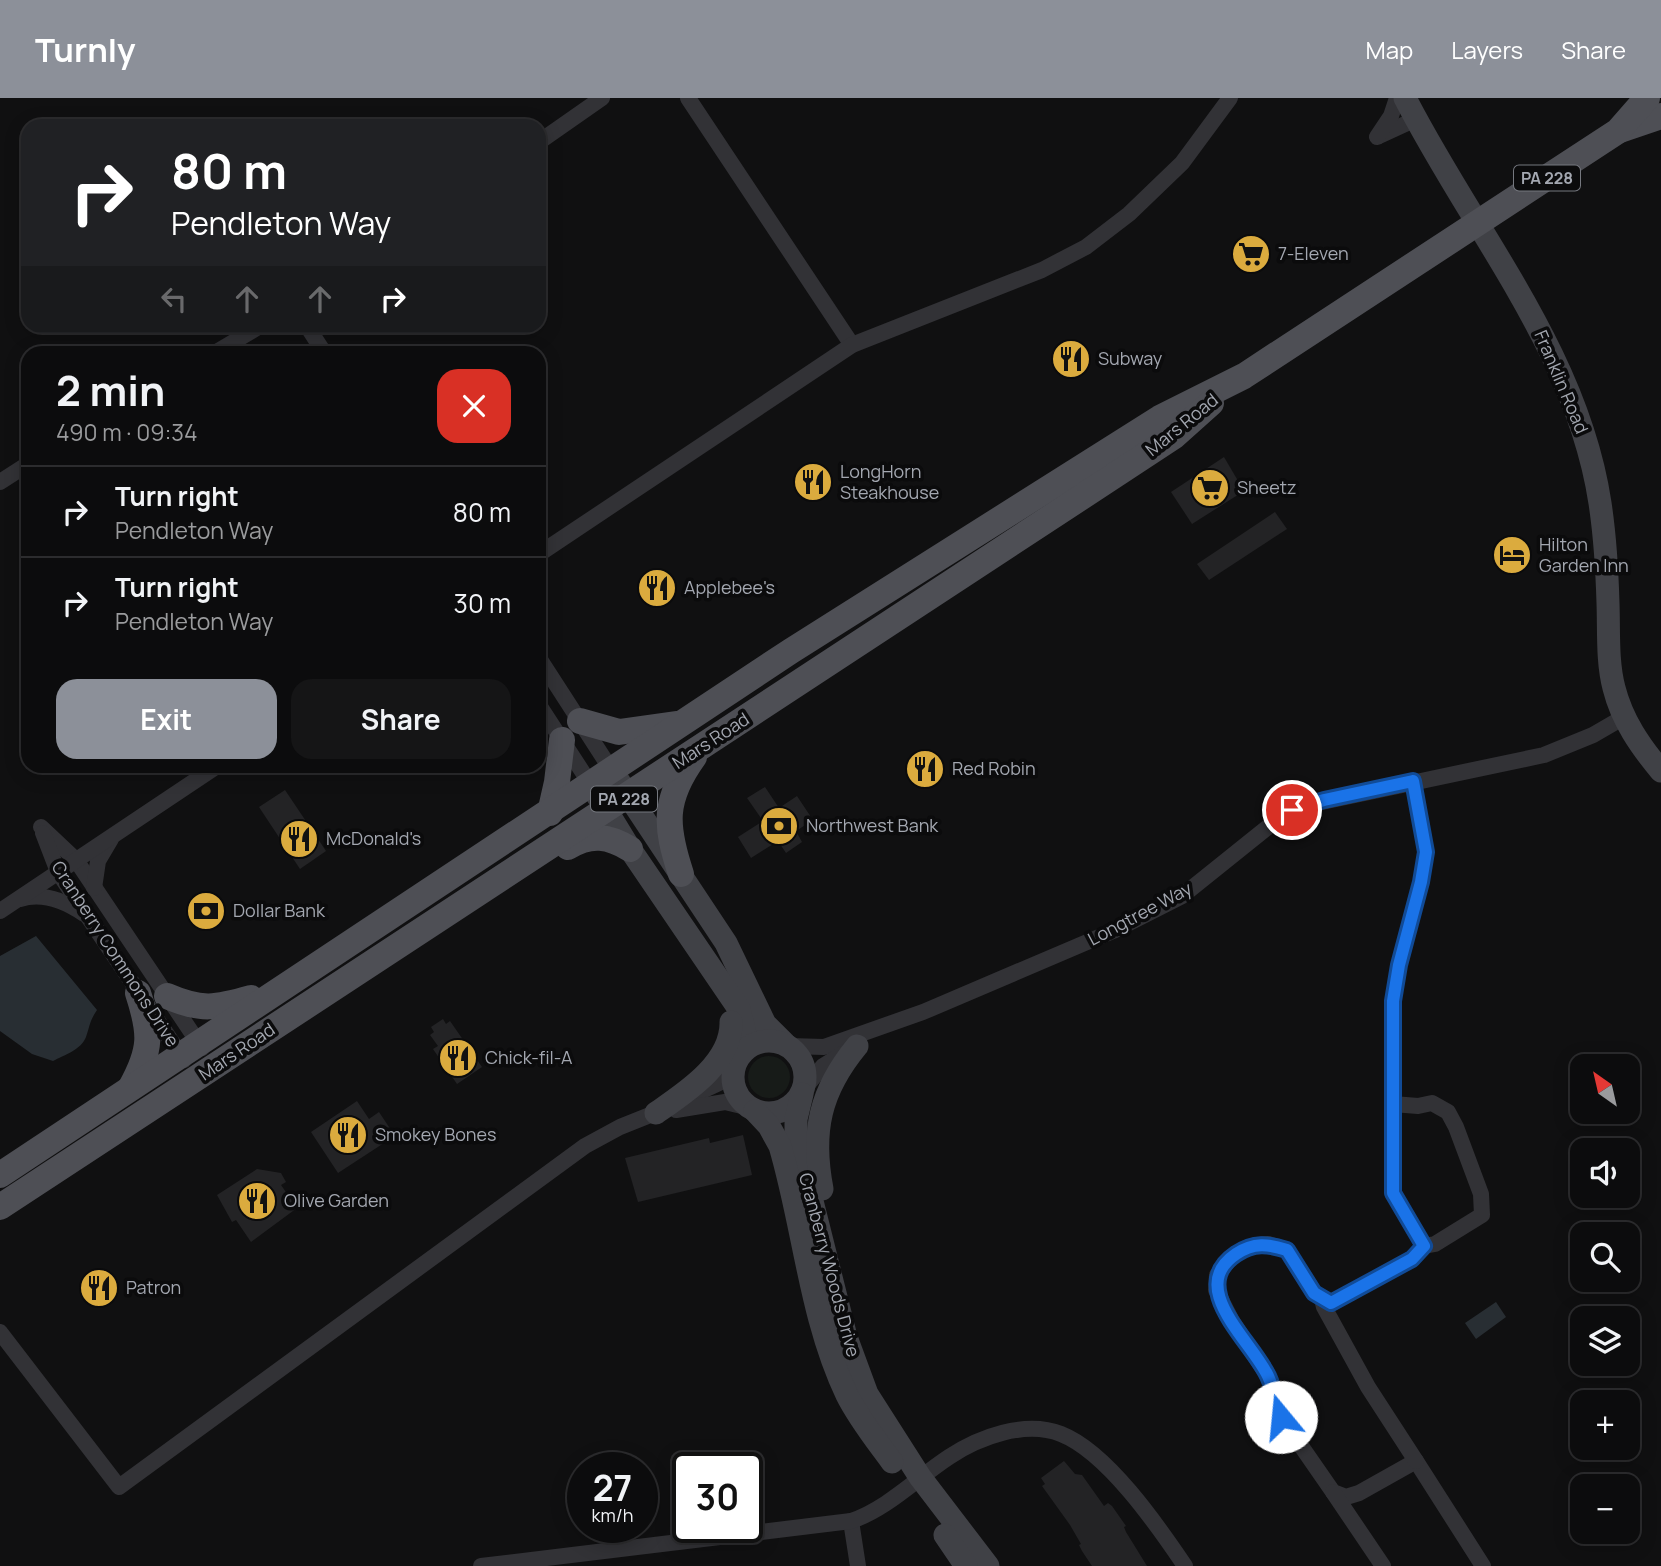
<!DOCTYPE html>
<meta charset="utf-8">
<style>
:root{--surface:#0c0c0d;--page:#151516;--text:#f1f3f6;--muted:#9a9b9d;--line:#2c2c2e;--accent:#8c9099}
body{margin:0;font-family:Manrope,sans-serif;background:var(--page);color:var(--text);height:100vh;display:flex;flex-direction:column;font-size:26px;white-space:nowrap}
*{box-sizing:border-box;margin:0}
p{font-size:23px;color:var(--muted)}
.icon{flex:none;width:38px;height:38px;fill:none;stroke:currentColor;stroke-width:2;stroke-linecap:round;stroke-linejoin:round}
.map{position:relative;flex:1;overflow:hidden}
.drawer{position:absolute;left:21px;top:248px;width:525px;height:427px;display:flex;flex-direction:column;background:var(--surface);border-radius:21px;box-shadow:0 4px 18px #0003,0 0 0 2px var(--line)}
.drawer>*{flex:none}
.hud{position:absolute;left:21px;top:21px;width:525px;height:214px;border-radius:21px;box-shadow:0 4px 18px #0003,0 0 0 2px var(--line);background:#202124;color:#fff;overflow:hidden}
.needle{width:46px;rotate:326deg}
.buttons{position:absolute;left:1570px;top:956px;display:grid;gap:14px}
.buttons a{display:grid;place-items:center;width:70px;height:70px;border-radius:14px;background:var(--surface);box-shadow:0 4px 18px #0003,0 0 0 2px var(--line);font-size:35px}
.speed{position:absolute;left:567px;top:1354px;display:flex;gap:14px;font-size:35px;font-weight:700;text-align:center}
.speed>*{display:grid;place-content:center;width:91px;height:91px;border-radius:50%;background:var(--surface);box-shadow:0 4px 18px #0003,0 0 0 2px var(--line);line-height:1}
.speed small{font-size:18px;font-weight:400}
.speed .limit{border:4px solid #111;border-radius:10px;background:#fff;color:#111}
.pin{position:absolute;display:grid;place-items:center;width:60px;height:60px;color:#fff;margin:-30px;border:4px solid #fff;border-radius:50%;box-shadow:0 2px 7px #0007}
.me{position:absolute;width:77px;margin:-38px;rotate:343deg;stroke-linejoin:round;filter:drop-shadow(0 0 5px #0008)}
.turn{display:flex;align-items:center;gap:24px;height:147px;padding:0 35px;font-size:32px}
.turn .icon{width:91px;height:91px;stroke-width:2.5}
.turn b{display:block;font-size:49px;line-height:60px}
.lanes{display:flex;align-items:center;height:66px;padding:0 35px;background:#0003;justify-content:center;gap:35px;direction:ltr}
.lanes .off{opacity:.35}
.round{display:grid;place-items:center;flex:none;width:74px;height:74px;border-radius:21px;background:var(--page)}
.overview{display:flex;align-items:center;justify-content:space-between;height:119px;padding:0 35px}
h1{font-size:42px;font-weight:700;line-height:52px}
.cta{display:flex;gap:14px;margin-top:auto;padding:14px 35px}
.cta a{flex:1;height:80px;border-radius:21px;background:var(--accent);color:#fff;font-size:28px;font-weight:700;line-height:80px;text-align:center}
.cta a+a{background:var(--page);color:var(--text)}
ul{padding:0;list-style:none}
li{display:flex;align-items:center;gap:21px;height:91px;padding:0 35px;border-top:2px solid var(--line)}
li div{flex:1}
li b{display:block;font-size:26px}
li em{font-style:normal}
header{display:flex;align-items:center;gap:42px;box-sizing:border-box;height:98px;padding:0 35px;background:var(--accent);color:#fff}
header strong{font-size:33px}
nav{display:flex;gap:38px;margin-inline-start:auto;font-size:24px}
.map>svg:first-child{display:block}
.green{fill:#171b18}
.water{fill:#282e33}
.building{fill:#232325}
.lines{fill:none;stroke-linecap:round;stroke-linejoin:round}
.street{stroke:#323236;stroke-width:16}
.secondary{stroke:#404146;stroke-width:23}
.primary{stroke:#4e4f55;stroke-width:26}
.route-casing{stroke:#114b97;stroke-width:18}
.route{stroke:#1a73e8;stroke-width:12}
.labels{text-anchor:middle;stroke-width:7;stroke-linejoin:round;paint-order:stroke}
.shield{fill:#0b0b0c;stroke:#75787f;stroke-width:2}
.shield-label{font-size:16px;font-weight:bold;fill:#a3a7b0}
.poi-label{font-size:18px;fill:#a3a7b0;stroke:#0b0b0c;text-anchor:start}
.street-label{font-size:18px;fill:#a3a7b0;stroke:#0b0b0c}
</style>
<header>
<strong>Turnly</strong>
<nav><a>Map</a><a>Layers</a><a>Share</a></nav>
</header>
<div class="map">
<svg width="1661" height="1468" viewBox="0 0 1661 1468">
<rect width="100%" height="100%" fill="#101011"/>
<!-- green -->
<circle class="green" cx="769" cy="979" r="21"/>
<!-- water -->
<g class="water">
<path d="M36 838 97 912C89 924 90 928 86 939 81 952 64 957 53 963L32 956 0 933V858Z"/>
<path d="M1496 1204 1506 1219 1476 1241 1465 1225Z"/>
</g>
<!-- building -->
<g class="building">
<path d="M1224 359 1244 393 1192 426 1171 394Z"/>
<path d="M1275 414 1287 431 1209 482 1197 466Z"/>
<path d="M765 689 779 710 797 698 813 722 796 733 802 744 786 755 778 743 751 760 738 739 763 723 747 700Z"/>
<path d="M285 692 326 753 300 771 259 709Z"/>
<path d="M443 921 446 926 450 923 482 969 457 986 433 951 438 948 430 937 434 934 431 929Z"/>
<path d="M357 1003 369 1021 379 1014 391 1032 380 1039 384 1045 338 1075 311 1034Z"/>
<path d="M743 1037 752 1077 638 1104 625 1060 709 1040 710 1045Z"/>
<path d="M257 1071 281 1075 286 1084 281 1087 297 1110 251 1144 236 1122 232 1124 217 1097Z"/>
<path d="M1064 1363 1075 1376 1082 1377 1104 1408 1108 1405 1112 1408 1126 1428 1124 1429 1126 1434 1147 1468H1092L1082 1453 1079 1447 1081 1446 1070 1427 1042 1388 1045 1386 1041 1380Z"/>
</g>
<g class="lines">
<!-- street -->
<g class="street">
<path d="M688 0 852 247"/>
<path d="M1379 38 1416 21"/>
<path d="M1377 39 1391 18 1397 0"/>
<path d="M539 44 602 0"/>
<path d="M307 228 325 256"/>
<path d="M213 256 260 228"/>
<path d="M0 384 28 366"/>
<path d="M539 456 852 247 1042 172 1086 149 1129 116 1182 65 1230 0"/>
<path d="M539 560 612 673"/>
<path d="M539 607 591 687"/>
<path d="M1413 683 1426 754 1421 784 1399 867 1393 903V1095L1424 1148 1412 1161 1331 1205 1314 1194 1287 1152 1268 1146 1256 1147 1241 1153 1231 1160 1217 1177 1216 1192 1232 1223 1268 1278 1281 1319 1333 1394 1346 1399 1359 1395 1416 1363 1483 1468"/>
<path d="M41 729 76 762 202 950"/>
<path d="M43 735 58 774 184 962"/>
<path d="M94 790 98 763 111 741"/>
<path d="M20 801C43 794 65 803 84 816"/>
<path d="M0 813 217 668"/>
<path d="M789 948 824 949 923 914 1113 833 1182 798 1278 721 1303 708 1544 657 1593 637 1624 619"/>
<path d="M804 991 823 968 852 950"/>
<path d="M685 1001 719 985 735 967"/>
<path d="M1393 1006 1418 1008 1432 1005 1448 1014 1456 1029 1481 1096 1482 1117 1435 1146 1424 1148"/>
<path d="M676 1012 725 1004 750 1010"/>
<path d="M1322 1201 1324 1209 1368 1289 1416 1363"/>
<path d="M0 1234 119 1389 585 1048 620 1029 665 1011"/>
<path d="M1333 1394 1383 1468"/>
<path d="M851 1423 858 1468"/>
<path d="M481 1468 851 1423C887 1411 917 1380 949 1359 979 1339 1025 1322 1061 1336 1107 1354 1158 1428 1185 1468"/>
</g>
<!-- secondary -->
<g class="secondary">
<path d="M1405 0C1473 133 1577 253 1600 405 1605 438 1607 471 1608 505 1609 533 1607 564 1614 590 1622 622 1640 648 1661 673"/>
<path d="M612 673 726 845 765 926 784 945"/>
<path d="M591 687 630 751 739 911 745 935 738 960"/>
<circle cx="769" cy="979" r="36"/>
<path d="M802 996 796 1021V1039L846 1239 867 1296 920 1379 988 1468"/>
<path d="M755 1013 769 1028 780 1048C804 1129 810 1220 847 1297 859 1321 876 1342 892 1364"/>
<path d="M656 1015C685 995 732 965 731 924"/>
<path d="M822 1091C811 1033 820 993 857 948"/>
<path d="M945 1437 966 1468"/>
</g>
<!-- primary -->
<g class="primary">
<path d="M1620 32 1661 18"/>
<path d="M580 623 619 634 676 626"/>
<path d="M550 715 557 684 562 642"/>
<path d="M568 749C591 735 609 738 630 751"/>
<path d="M681 776C665 728 663 702 694 659"/>
<path d="M167 898C201 913 216 910 251 900"/>
<path d="M131 989C152 951 151 935 138 895"/>
<path d="M0 1077 791 553 1160 320 1244 278 1618 33 1647 0"/>
<path d="M0 1109 1173 339 1211 305"/>
</g>
</g>
<g class="lines">
<defs>
<path id="route" d="M1281 1319C1277 1306 1274 1291 1268 1278 1251 1242 1186 1190 1236 1156 1254 1144 1268 1146 1287 1152L1314 1195 1331 1205 1412 1161 1424 1148 1393 1095V903L1399 867 1421 784 1426 754 1413 683 1324 702 1292 712"/>
</defs>
<!-- route casing -->
<use href="#route" class="route-casing"/>
<!-- route -->
<use href="#route" class="route"/>
</g>
<!-- icons -->
<defs>
<symbol id="supermarket-disc" viewBox="-11 -11 22 22"><circle r="9.5" fill="#dbab3e" stroke="#0b0b0c"/><path d="M-6-5.5h2.5l.6 2H6L4.5 2H-2.5L-4.4-4H-6ZM-1.5 3.2a1.3 1.3 0 1 0 .1 0ZM3 3.2a1.3 1.3 0 1 0 .1 0Z" fill="#111"/></symbol>
<symbol id="restaurant-disc" viewBox="-11 -11 22 22"><circle r="9.5" fill="#dbab3e" stroke="#0b0b0c"/><path d="M-5-6h1v4h1v-4h1v4h1v-4h1v5L-1.5 .5V6h-2V.5L-5-1ZM5-6V6H3V1.5H1.5Q1.5-4 5-6Z" fill="#111"/></symbol>
<symbol id="hotel-disc" viewBox="-11 -11 22 22"><circle r="9.5" fill="#dbab3e" stroke="#0b0b0c"/><path d="M-6-4.5h1.5V1H6V5H4.5V3h-9V5H-6ZM-4 0a1.8 1.8 0 1 1 3.6 0ZM.5 0V-2.5h3Q6-2.5 6 0Z" fill="#111"/></symbol>
<symbol id="bank-disc" viewBox="-11 -11 22 22"><circle r="9.5" fill="#dbab3e" stroke="#0b0b0c"/><path d="M-6-4H6V4H-6ZM0-2.3a2.3 2.3 0 1 0 0 4.6a2.3 2.3 0 1 0 0-4.6Z" fill="#111"/></symbol>
</defs>
<g fill-rule="evenodd">
<use href="#supermarket-disc" x="1229" y="134" width="44" height="44"/>
<use href="#restaurant-disc" x="1049" y="239" width="44" height="44"/>
<use href="#restaurant-disc" x="791" y="362" width="44" height="44"/>
<use href="#supermarket-disc" x="1188" y="368" width="44" height="44"/>
<use href="#hotel-disc" x="1490" y="435" width="44" height="44"/>
<use href="#restaurant-disc" x="635" y="468" width="44" height="44"/>
<use href="#restaurant-disc" x="903" y="649" width="44" height="44"/>
<use href="#bank-disc" x="757" y="706" width="44" height="44"/>
<use href="#restaurant-disc" x="277" y="719" width="44" height="44"/>
<use href="#bank-disc" x="184" y="791" width="44" height="44"/>
<use href="#restaurant-disc" x="436" y="938" width="44" height="44"/>
<use href="#restaurant-disc" x="326" y="1015" width="44" height="44"/>
<use href="#restaurant-disc" x="235" y="1081" width="44" height="44"/>
<use href="#restaurant-disc" x="77" y="1168" width="44" height="44"/>
</g>
<g class="labels">
<!-- shield labels -->
<g class="shield">
<rect x="1514" y="67.5" width="66" height="25" rx="5"/>
<rect x="591" y="688.5" width="66" height="25" rx="5"/>
</g>
<g class="shield-label">
<text x="1547" y="86">PA 228</text>
<text x="624" y="707">PA 228</text>
</g>
<!-- poi labels -->
<g class="poi-label">
<text x="1278" y="162">7-Eleven</text>
<text x="1098" y="267">Subway</text>
<text x="840" y="380">LongHorn<tspan x="840" dy="21">Steakhouse</tspan></text>
<text x="1237" y="396">Sheetz</text>
<text x="1539" y="453">Hilton<tspan x="1539" dy="21">Garden Inn</tspan></text>
<text x="684" y="496">Applebee's</text>
<text x="952" y="677">Red Robin</text>
<text x="806" y="734">Northwest Bank</text>
<text x="326" y="747">McDonald's</text>
<text x="233" y="819">Dollar Bank</text>
<text x="485" y="966">Chick-fil-A</text>
<text x="375" y="1043">Smokey Bones</text>
<text x="284" y="1109">Olive Garden</text>
<text x="126" y="1196">Patron</text>
</g>
<!-- street labels -->
<g class="street-label">
<text transform="translate(1561 284) rotate(67)" y="6">Franklin Road</text>
<text transform="translate(1182 327) rotate(-39)" y="6">Mars Road</text>
<text transform="translate(711 643) rotate(-33)" y="6">Mars Road</text>
<text transform="translate(1140 816) rotate(-28)" y="6">Longtree Way</text>
<text transform="translate(115 856) rotate(57)" y="6">Cranberry Commons Drive</text>
<text transform="translate(237 954) rotate(-34)" y="6">Mars Road</text>
<text transform="translate(829 1167) rotate(75)" y="6">Cranberry Woods Drive</text>
</g>
</g>
</svg>
<div class="buttons">
<a><svg class="needle" viewBox="-14 -14 28 28"><path d="M0-13l5 13h-10z" fill="#e53935"/><path d="M0 13l5-13h-10z" fill="#9a9b9d"/></svg></a>
<a><svg class="icon" aria-label="sound" viewBox="0 0 24 24"><path d="M4 9h4l5-4v14l-5-4H4zM17 9q2 3 0 6"/></svg></a>
<a><svg class="icon" aria-label="search" viewBox="0 0 24 24"><circle cx="10" cy="10" r="6"/><path d="M15 15l6 6"/></svg></a>
<a><svg class="icon" aria-label="layers" viewBox="0 0 24 24"><path d="M12 4l9 5-9 5-9-5zM3 14l9 5 9-5"/></svg></a>
<a>+</a>
<a>−</a>
</div>
<div class="speed"><div>27<small>km/h</small></div><div class="limit">30</div></div>
<div class="pin" style="left:1292px;top:712px;background:#d93025"><svg class="icon" aria-label="arrive" viewBox="0 0 24 24"><path d="M6 21V4h12l-3 4 3 4H6"/></svg></div>
<svg class="me" style="left:1281px;top:1319px" viewBox="-20 -20 40 40"><circle r="19" fill="#fff"/><path d="M0-13L10 11 0 6-10 11z" fill="#1a73e8"/></svg>
<div class="hud">
<div class="turn"><svg class="icon" aria-label="right" viewBox="0 0 24 24"><path d="M7 20v-9h11M14 6l5 5-5 5"/></svg><div><b>80 m</b>Pendleton Way</div></div>
<div class="lanes"><svg class="icon off" aria-label="left" viewBox="0 0 24 24"><path d="M17 20v-9H6M10 6l-5 5 5 5"/></svg><svg class="icon off" aria-label="ahead" viewBox="0 0 24 24"><path d="M12 20V5M6 11l6-6 6 6"/></svg><svg class="icon off" aria-label="ahead" viewBox="0 0 24 24"><path d="M12 20V5M6 11l6-6 6 6"/></svg><svg class="icon" aria-label="right" viewBox="0 0 24 24"><path d="M7 20v-9h11M14 6l5 5-5 5"/></svg></div>
</div>
<section class="drawer">
<div class="overview"><div><h1>2 min</h1><p>490 m · 09:34</p></div><a class="round" style="background:#d93025;color:#fff"><svg class="icon" aria-label="close" viewBox="0 0 24 24"><path d="M6 6l12 12M18 6L6 18"/></svg></a></div>
<ul>
<li><svg class="icon" aria-label="right" viewBox="0 0 24 24"><path d="M7 20v-9h11M14 6l5 5-5 5"/></svg><div><b>Turn right</b><p>Pendleton Way</p></div><em>80 m</em></li>
<li><svg class="icon" aria-label="right" viewBox="0 0 24 24"><path d="M7 20v-9h11M14 6l5 5-5 5"/></svg><div><b>Turn right</b><p>Pendleton Way</p></div><em>30 m</em></li>
</ul>
<div class="cta"><a>Exit</a><a>Share</a></div>
</section>
</div>
